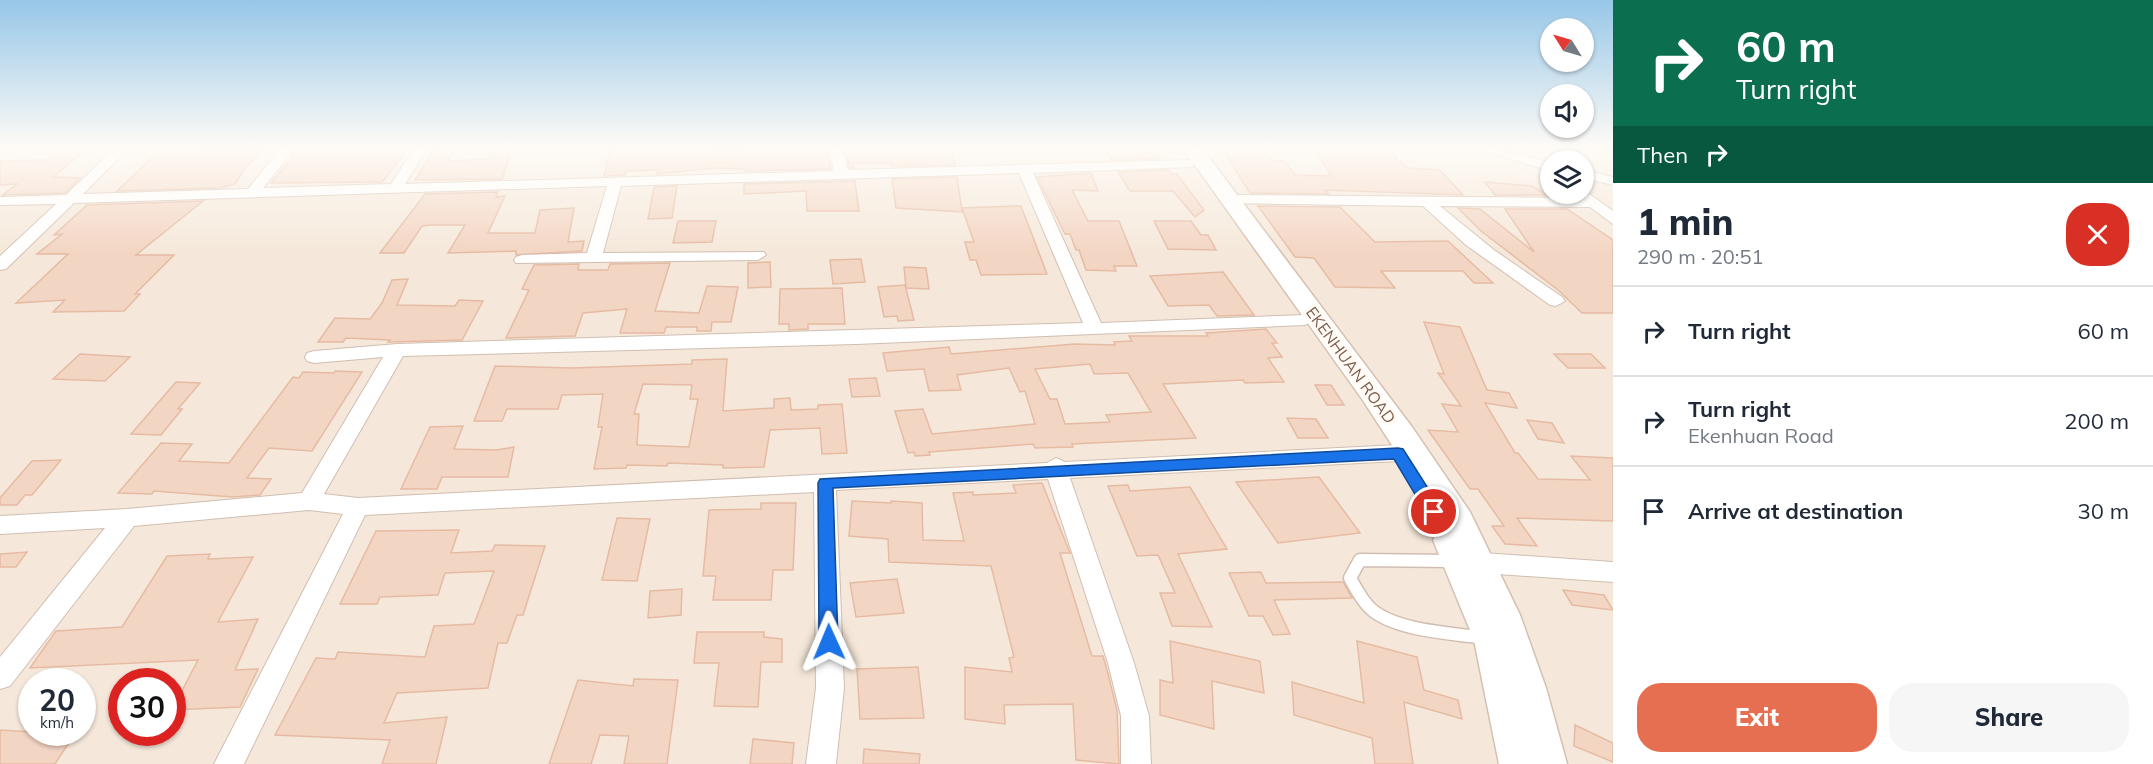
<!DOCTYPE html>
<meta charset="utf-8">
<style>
:root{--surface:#fff;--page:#f6f6f7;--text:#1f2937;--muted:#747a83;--line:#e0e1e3;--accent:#e76f51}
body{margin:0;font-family:Mulish,sans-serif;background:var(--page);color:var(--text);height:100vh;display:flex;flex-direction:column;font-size:22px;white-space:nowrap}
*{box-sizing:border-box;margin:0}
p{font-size:20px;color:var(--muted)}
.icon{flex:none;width:33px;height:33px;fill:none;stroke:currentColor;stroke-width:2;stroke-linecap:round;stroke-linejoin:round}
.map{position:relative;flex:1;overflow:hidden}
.drawer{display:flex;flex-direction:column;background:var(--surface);width:540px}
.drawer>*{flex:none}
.top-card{background:#0b6e4f;color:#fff;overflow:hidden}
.needle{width:39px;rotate:307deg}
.controls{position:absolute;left:1540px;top:18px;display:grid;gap:12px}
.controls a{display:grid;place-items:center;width:54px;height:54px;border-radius:50%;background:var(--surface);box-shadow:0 2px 4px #0004;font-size:30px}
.speed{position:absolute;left:18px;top:668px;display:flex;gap:12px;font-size:30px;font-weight:700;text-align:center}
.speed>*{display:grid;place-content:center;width:78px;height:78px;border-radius:50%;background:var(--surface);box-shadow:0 2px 4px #0004;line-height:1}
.speed small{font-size:15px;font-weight:400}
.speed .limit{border:9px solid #d22;background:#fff;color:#111}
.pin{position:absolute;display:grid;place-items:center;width:51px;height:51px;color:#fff;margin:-26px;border:3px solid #fff;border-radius:50%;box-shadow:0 2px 6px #0007}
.me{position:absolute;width:66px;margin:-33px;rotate:359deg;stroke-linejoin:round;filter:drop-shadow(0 0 4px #0008)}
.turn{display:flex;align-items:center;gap:21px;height:126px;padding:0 24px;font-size:27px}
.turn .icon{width:78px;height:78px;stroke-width:2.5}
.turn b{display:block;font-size:42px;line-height:51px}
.then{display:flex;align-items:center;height:57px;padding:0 24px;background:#0003;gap:12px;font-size:22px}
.round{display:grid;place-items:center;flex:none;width:63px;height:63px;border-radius:24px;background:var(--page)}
.summary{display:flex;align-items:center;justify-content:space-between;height:102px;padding:0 24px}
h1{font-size:36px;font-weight:800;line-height:45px}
.button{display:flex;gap:12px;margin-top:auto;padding:12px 24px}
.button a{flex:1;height:69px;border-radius:24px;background:var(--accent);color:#fff;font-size:24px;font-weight:800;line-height:69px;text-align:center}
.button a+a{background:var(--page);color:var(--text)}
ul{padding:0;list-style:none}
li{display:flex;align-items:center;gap:18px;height:90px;padding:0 24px;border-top:2px solid var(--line)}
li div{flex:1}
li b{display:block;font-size:22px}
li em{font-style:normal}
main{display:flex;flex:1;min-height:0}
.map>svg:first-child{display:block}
.residential{fill:#f5e8da;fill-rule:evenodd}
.building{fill:#f3d5c3;stroke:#e6bba3;stroke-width:1.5;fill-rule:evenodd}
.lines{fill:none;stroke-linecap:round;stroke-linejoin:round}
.service-casing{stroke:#d1beb0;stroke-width:15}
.minor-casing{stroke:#d1beb0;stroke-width:2}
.secondary-casing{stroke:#d6c0b0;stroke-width:3}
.service{stroke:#fff;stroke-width:12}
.minor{fill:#fff;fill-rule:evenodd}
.secondary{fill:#fff;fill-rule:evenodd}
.route{fill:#1a73e8;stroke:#114b97;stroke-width:1.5}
.labels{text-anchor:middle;stroke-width:6;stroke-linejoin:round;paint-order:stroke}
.street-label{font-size:16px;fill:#7a5c4d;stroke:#fffaf3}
</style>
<main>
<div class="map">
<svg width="1613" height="764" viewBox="0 0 1613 764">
<rect width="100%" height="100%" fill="#fdf6ec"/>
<!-- residential -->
<path class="residential" d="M0 147H1613V764H0ZM1551 160H1584V194H1551ZM32 681H82V732H32ZM122 681H172V732H122Z"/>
<!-- building -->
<g class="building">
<path d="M62 147H89L53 177 80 178 65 193 3 195 17 184 0 185V161L46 160Z"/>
<path d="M164 147H205L202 152 263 150 245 168 235 184 220 188 117 191Z"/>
<path d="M354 147H410L382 182 271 183 300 148Z"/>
<path d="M715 147V152L745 150 746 148 826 147 831 169 744 171V169L715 168 657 174 658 170 626 171 625 175 604 176 610 149Z"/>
<path d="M844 147H934L936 153 953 152 955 165 891 166 890 163H853L854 168H850Z"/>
<path d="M1221 147H1261L1272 161H1285L1295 175 1331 176 1313 147H1391L1397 160 1401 161 1407 168 1440 170 1463 195 1325 190 1329 194 1250 193Z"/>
<path d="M1152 148 1160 159 1111 160 1105 150Z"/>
<path d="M434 150H453L448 161 488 159 490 154 511 153 502 179 415 180Z"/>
<path d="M1169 170 1171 174H1177L1204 210 1195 217 1173 191H1130L1118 172Z"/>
<path d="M1091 173 1098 191 1072 190 1088 221H1119L1137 266H1114L1116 271 1086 270 1079 250H1076L1070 234H1065L1037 177Z"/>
<path d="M957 177 962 212 896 208 892 179Z"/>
<path d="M855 181 859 211H807L806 191 744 194V184Z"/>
<path d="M1485 182 1532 186 1547 195H1495Z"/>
<path d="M677 186 672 218 648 219 654 187Z"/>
<path d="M498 192 496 197 505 196 488 233H535L540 210 574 208 568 242 584 241 582 251 516 255V251L448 253 465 225H430L422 226 404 253H380L425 194Z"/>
<path d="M203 201 136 255H174L135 294H140L124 311 53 312 65 300 16 303 68 254H37L62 234 54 235 87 205Z"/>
<path d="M1021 206 1047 274 981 275 976 260H970L965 242H974L962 208Z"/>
<path d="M1258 206 1340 207 1375 242 1448 241 1493 283H1474L1463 271H1381L1395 288 1335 287 1314 258 1295 257Z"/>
<path d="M1458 208 1480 209 1534 252 1505 209H1567L1613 240V313H1582L1558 290 1481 231Z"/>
<path d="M678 221H716L712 242 673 243Z"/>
<path d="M1154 221H1191L1201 235H1208L1216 250 1168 249Z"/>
<path d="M861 259 865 282 833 284 830 260Z"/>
<path d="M770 262 771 287 748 288V263Z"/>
<path d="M670 263 655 311 699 313 707 286 738 287 731 322H712L711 331H697V327H666L664 333H620L627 309 583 313 575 336 506 338 529 290 522 289 534 265 579 264 578 270H608L610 264Z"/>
<path d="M904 267 926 268 929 289 906 288Z"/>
<path d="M1223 272 1254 315 1217 316 1209 305 1168 306 1150 276Z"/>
<path d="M408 279 397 305 455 306 459 300 483 301 462 340 388 342 390 340 346 338 343 342H318L335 318 370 319 382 303 392 280Z"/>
<path d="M905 285 914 320 898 321 897 316 884 317 878 287Z"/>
<path d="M842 288 845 324H808V329L789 330V324H779L780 289Z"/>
<path d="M1424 322 1460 327 1487 390 1509 393 1517 408 1485 403 1515 453H1518L1538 479 1590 480 1571 456 1613 458V521L1517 518 1537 546 1505 544 1492 526H1504L1478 489H1470L1428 430 1458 432 1442 404 1461 406 1438 373 1444 374Z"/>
<path d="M1266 329 1277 343H1272L1282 357 1268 358 1284 382 1245 383 1243 380 1163 384 1196 438 1072 444 1073 447 1035 448 1033 444 929 452 930 455 915 456 914 452 908 453 895 411 923 409 932 434 1035 424 1025 391 1020 392 1009 368 957 375 961 390 929 391 924 369 887 371 883 353 949 347 951 354 1075 344 1115 345 1114 342 1132 341 1129 336H1208L1206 333ZM1090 364 1094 374 1128 373 1151 412 1106 415 1110 422 1065 424 1057 399H1050L1035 369Z"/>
<path d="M80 354 130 357 105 381 53 379Z"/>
<path d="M1554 354H1591L1605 368H1568Z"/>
<path d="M727 359 723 411 774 408V399L790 398 791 410 818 409V405L842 404 847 453 822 454 820 428 770 430 764 467 723 468V465L668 463 667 466 627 465 626 468 594 469 602 427H598L603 394 562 395 558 409H507L502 421H474L495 366 572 368 692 364V360ZM643 384 692 385 690 399H698L689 447 637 445 639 414H634Z"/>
<path d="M335 371 362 372 312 451 269 448 247 478 271 479 260 495 233 497 154 491 152 494 118 493 161 443 192 444 179 461 229 463 293 377 299 378 303 372 334 373Z"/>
<path d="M876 378 880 396 852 397 849 379Z"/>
<path d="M176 382 200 383 178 409H182L161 435 131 434Z"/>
<path d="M1315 385H1331L1344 405H1327Z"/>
<path d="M1287 418 1316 419 1328 438H1298Z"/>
<path d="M1527 420 1552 423 1564 443 1538 439Z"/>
<path d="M463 426 454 449 496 450 514 447 508 477H442L437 489H401L430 427Z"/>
<path d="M61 460 32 495H25L17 505H0V498L32 461Z"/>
<path d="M1319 477 1360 533 1278 543 1236 482Z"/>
<path d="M1042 483 1070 553H1060L1092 656H1103L1107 670 1117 710 1119 764 1076 760 1073 704 1004 705 1005 724 965 719V667L1012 672 1009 658 1014 657 991 566 889 562 888 539 849 536 852 501 891 503V501L922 503 923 540 964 541 953 493 973 492V495L1016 493 1013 485Z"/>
<path d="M1128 485 1130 491 1190 487 1227 549 1178 554 1212 627 1172 626 1160 593H1175L1158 555 1137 556 1108 486Z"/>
<path d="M761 503H796L793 570H773L771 600H713L716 576H703L709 510 761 509Z"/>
<path d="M617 518 650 519 637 581 602 580Z"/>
<path d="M459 530 451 553 492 551 495 545 545 546 523 615H517L507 643H498L488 688 397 693 384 723 447 717 436 764H382L390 740 275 735 316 658 335 659 338 652 425 657 434 626 474 624 494 571 445 573 438 595 380 597 377 604H340L376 531Z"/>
<path d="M27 552 16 567H0V554Z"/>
<path d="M210 554 208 559 253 557 218 622 258 619 235 670 258 669 240 707 172 710 198 660 30 668 56 631 122 627 167 556Z"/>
<path d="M1261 572 1266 583 1343 582 1352 598 1274 600 1290 634 1273 635 1263 616H1249L1229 573Z"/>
<path d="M897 579 904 613 856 617 850 583Z"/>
<path d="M682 589 681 615 648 618 650 591Z"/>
<path d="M1563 590 1604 595 1613 610 1572 605Z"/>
<path d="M697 632H764V637L782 639V662H761L758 707 714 706 719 663H694Z"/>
<path d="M1170 641 1260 661 1264 693 1212 681 1214 729 1160 715V680L1173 683Z"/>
<path d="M1357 641 1417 657 1424 690 1458 700 1462 719 1404 702 1413 764H1375L1372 738 1294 715 1292 682 1364 703Z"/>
<path d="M918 667 924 718 860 719 857 669Z"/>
<path d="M634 679 678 680 667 764H624L629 736 600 735 591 764H549L578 680 633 686Z"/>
<path d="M1575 725 1613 743V762L1574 746Z"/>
<path d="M0 730 32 732H76L55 764H0Z"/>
<path d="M753 739 794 743 792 764H750Z"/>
<path d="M864 749 920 754 919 764H863Z"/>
</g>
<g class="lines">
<defs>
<path id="service" d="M1452 561 1360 560 1350 578C1356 589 1362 601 1371 609 1396 631 1452 633 1484 638"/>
<g id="minor">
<path d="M116 147H130L83 194 248 189 282 147H296L263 188 391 184 415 147H428L405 184 834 171 828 147H842L848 170 1188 160 1193 161V167L1033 173 1101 323 1305 315 1314 320 1305 325 856 344 403 356 324 494 358 498 1047 463 1056 458 1065 462 1398 445 1406 448 1409 453 1406 458 1398 461 1070 478 1134 663 1149 716 1151 764H1121V716L1108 663 1048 479 836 490 844 688 836 764H806L816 688 814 492 365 515 244 764H214L343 514 309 510 134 526 10 686 0 689V657L105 528 0 534V516L127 509 302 493 383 357 314 363 307 361 305 357 307 353 314 351 397 344 1083 323 1019 173 621 186 603 253 764 252 766 255 758 260 516 263 514 260 516 257 522 255 587 253 607 186 74 203 6 269 0 270V256L56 204 0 205V197L66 195Z"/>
<path d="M1471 147H1494L1551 163V171Z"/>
<path d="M1584 170 1613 177V185L1584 178Z"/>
<path d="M1584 190 1613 211V224L1590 207 1440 206 1494 250 1562 297 1565 301 1556 306 1550 305 1466 245 1423 206 1229 203 1222 199 1229 195 1579 198 1576 194H1584Z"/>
<path d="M1468 552 1613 562V582L1468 572 1459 569 1456 562 1459 555Z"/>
</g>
<path id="secondary" d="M1182 147H1201L1412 427 1470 512 1520 615 1546 688 1567 764H1499L1474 640 1433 540 1437 531 1446 528 1362 399Z"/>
</defs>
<!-- service casing -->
<use href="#service" class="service-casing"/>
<!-- minor casing -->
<use href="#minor" class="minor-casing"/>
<!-- secondary casing -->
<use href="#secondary" class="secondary-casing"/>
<!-- service -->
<use href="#service" class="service"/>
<!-- minor -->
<use href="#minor" class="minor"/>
<!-- secondary -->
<use href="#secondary" class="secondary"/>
</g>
<!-- sky -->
<linearGradient id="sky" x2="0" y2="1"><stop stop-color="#97c7e8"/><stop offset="0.58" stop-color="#fefbf6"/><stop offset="1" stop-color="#fefbf6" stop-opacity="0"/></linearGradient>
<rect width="1613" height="254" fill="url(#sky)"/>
<!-- route -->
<path class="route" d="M1398 448 1403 449 1440 507 1442 512 1440 516H1428L1394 459 833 488 838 642 835 648 829 650 822 648 819 642 818 483 820 479Z"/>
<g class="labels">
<!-- street labels -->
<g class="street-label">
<text transform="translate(1351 365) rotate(54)" y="6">EKENHUAN ROAD</text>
</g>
</g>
</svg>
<div class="controls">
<a><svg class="needle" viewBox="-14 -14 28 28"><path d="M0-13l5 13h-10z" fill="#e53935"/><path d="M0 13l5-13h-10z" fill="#747a83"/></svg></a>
<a><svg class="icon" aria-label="sound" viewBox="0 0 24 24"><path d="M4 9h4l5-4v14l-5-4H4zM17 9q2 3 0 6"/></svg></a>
<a><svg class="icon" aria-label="layers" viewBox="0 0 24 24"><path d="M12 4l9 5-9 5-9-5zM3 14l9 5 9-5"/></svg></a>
</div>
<div class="speed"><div>20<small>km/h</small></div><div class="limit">30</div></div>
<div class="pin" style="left:1434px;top:512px;background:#d93025"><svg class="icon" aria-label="arrive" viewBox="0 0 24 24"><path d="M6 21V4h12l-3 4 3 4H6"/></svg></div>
<svg class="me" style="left:829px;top:642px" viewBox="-20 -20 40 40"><path d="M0-17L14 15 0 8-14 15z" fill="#1a73e8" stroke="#fff" stroke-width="4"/></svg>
</div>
<section class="drawer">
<div class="top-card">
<div class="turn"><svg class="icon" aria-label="right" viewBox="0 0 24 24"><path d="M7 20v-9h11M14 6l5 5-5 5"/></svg><div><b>60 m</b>Turn right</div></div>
<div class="then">Then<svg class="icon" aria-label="right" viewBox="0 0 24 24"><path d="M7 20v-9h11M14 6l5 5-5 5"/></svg></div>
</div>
<div class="summary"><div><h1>1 min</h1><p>290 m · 20:51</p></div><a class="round" style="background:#d93025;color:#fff"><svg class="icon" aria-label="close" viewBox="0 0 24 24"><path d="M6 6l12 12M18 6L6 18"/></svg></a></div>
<ul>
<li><svg class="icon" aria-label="right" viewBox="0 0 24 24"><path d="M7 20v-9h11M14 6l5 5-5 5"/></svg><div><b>Turn right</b></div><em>60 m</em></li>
<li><svg class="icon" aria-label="right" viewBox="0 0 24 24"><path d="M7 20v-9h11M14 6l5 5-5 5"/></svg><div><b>Turn right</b><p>Ekenhuan Road</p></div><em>200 m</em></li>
<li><svg class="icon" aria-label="arrive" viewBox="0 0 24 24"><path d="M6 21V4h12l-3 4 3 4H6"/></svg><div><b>Arrive at destination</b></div><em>30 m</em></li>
</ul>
<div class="button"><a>Exit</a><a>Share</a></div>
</section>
</main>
